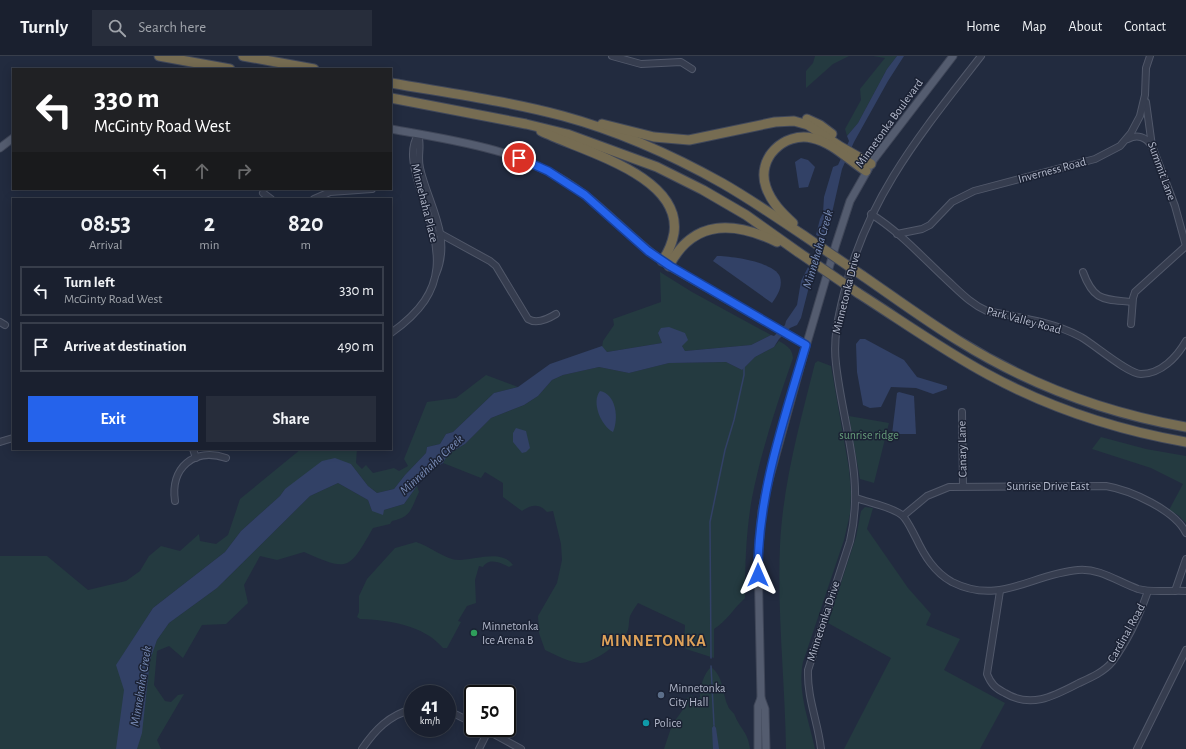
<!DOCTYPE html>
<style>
:root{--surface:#1a202f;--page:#272d3b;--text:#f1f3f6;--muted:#9fa3aa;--line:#383e4b;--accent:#2563eb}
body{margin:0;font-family:"Alegreya Sans",sans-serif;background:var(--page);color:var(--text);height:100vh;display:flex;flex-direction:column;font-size:15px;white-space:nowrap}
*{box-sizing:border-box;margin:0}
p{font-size:13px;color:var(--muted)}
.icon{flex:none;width:22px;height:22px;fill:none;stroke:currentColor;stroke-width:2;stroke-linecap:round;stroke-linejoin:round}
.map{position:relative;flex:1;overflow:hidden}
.drawer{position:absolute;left:12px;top:142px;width:380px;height:252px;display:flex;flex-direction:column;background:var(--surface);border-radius:0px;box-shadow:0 2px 10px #0003,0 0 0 1px var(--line)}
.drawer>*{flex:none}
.hud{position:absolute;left:12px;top:12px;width:380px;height:122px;border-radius:0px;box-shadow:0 2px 10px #0003,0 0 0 1px var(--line);background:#202124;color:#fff;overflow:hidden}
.speed{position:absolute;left:404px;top:629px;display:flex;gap:8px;font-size:20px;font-weight:700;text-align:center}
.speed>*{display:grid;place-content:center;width:52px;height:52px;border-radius:50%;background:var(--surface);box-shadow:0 2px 10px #0003,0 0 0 1px var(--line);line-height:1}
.speed small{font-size:10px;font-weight:400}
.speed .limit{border:2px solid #111;border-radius:6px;background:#fff;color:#111}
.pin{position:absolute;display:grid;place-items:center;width:34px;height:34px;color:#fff;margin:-17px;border:2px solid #fff;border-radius:50%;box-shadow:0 1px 4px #0007}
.me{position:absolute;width:44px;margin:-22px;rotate:0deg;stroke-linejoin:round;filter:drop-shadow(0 0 3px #0008)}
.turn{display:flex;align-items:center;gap:14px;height:84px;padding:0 16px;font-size:18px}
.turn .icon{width:52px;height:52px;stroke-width:2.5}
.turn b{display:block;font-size:28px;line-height:34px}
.lanes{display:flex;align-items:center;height:38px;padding:0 16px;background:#0003;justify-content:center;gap:20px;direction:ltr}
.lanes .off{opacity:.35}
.eta{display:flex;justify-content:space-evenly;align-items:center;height:68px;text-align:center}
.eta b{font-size:24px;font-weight:700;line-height:28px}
.button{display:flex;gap:8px;margin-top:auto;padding:8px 16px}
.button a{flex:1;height:46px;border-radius:0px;background:var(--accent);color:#fff;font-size:16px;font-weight:700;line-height:46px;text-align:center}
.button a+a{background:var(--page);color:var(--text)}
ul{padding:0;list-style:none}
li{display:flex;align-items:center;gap:12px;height:50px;margin:0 8px 6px;padding:0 8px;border:2px solid var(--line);border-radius:0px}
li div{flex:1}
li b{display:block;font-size:15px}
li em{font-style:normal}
header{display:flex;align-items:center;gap:24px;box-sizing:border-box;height:56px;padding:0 20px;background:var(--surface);border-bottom:1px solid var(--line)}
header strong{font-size:19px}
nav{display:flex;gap:22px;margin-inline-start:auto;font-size:14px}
.search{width:280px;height:36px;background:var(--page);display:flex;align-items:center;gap:10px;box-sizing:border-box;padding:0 14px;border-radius:0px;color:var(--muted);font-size:15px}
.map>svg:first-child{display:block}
.green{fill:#243a40}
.water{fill:#324166}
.pier{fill:#222b3f}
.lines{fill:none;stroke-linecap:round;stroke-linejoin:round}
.stream{stroke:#324166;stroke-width:1.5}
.minor-casing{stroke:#51586a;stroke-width:8}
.major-casing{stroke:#3f4658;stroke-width:9}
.highway-casing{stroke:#41485a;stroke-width:11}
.minor{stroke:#363d4f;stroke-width:6}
.major{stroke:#545c6f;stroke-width:7}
.highway{stroke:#766c52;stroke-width:9}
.highway-bridge-casing{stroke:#41485a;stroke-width:11;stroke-linecap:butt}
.highway-bridge{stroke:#766c52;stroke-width:9}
.route-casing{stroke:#184099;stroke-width:10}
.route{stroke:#2563eb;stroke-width:7}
.leisure-dot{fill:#2e9e5b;stroke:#1b2234;stroke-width:1.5}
.service-dot{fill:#5c6f8a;stroke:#1b2234;stroke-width:1.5}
.culture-dot{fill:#0f9aa8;stroke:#1b2234;stroke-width:1.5}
.labels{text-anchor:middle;stroke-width:3;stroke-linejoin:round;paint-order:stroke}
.street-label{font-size:12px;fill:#b2b8ca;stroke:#1b2234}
.park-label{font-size:12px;fill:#679d7a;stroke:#1b2234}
.poi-label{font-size:12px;fill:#b2b8ca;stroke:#1b2234;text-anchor:start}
.water-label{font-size:13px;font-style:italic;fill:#778ab4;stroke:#1b2234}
.district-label{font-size:16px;font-weight:bold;letter-spacing:1px;fill:#dea259;stroke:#1b2234}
</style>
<header>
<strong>Turnly</strong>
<div class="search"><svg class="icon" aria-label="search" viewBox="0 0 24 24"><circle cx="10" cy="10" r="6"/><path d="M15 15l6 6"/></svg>Search here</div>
<nav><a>Home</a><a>Map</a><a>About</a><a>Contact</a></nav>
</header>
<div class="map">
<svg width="1186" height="693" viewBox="0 0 1186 693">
<rect width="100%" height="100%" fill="#222b3f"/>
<!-- green -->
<g class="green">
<path d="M815 0H849L833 8 806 32V15L813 7Z"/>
<path d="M873 0H897L887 13 858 67 847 80 845 73 861 44 860 33 885 2Z"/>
<path d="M660 216 692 236 771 279 751 289 685 295 682 290 658 277 662 287 607 296 602 291 603 285 614 269 613 263 661 246Z"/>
<path d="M779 285C787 290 792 292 793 302 777 348 761 395 752 442 746 475 745 509 745 542 733 553 727 565 714 573V602L686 593 684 589 685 569 638 547C635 551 632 556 630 560 628 567 630 572 626 578 619 588 592 608 580 607 568 606 556 599 545 594L539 577 538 560 557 527 562 504 561 488 553 455 547 456C539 447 531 449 522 455L503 441V427L485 416 481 422 443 407 448 398 465 388 491 362 524 349 538 340 552 324 563 319 599 311 629 317 669 307 726 306 742 314 755 301 774 291Z"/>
<path d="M818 305 831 310 849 413 851 437 850 458 844 484 803 606C797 636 809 664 815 693H786C785 625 777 557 780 489 783 427 800 367 815 307Z"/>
<path d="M486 319 518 331 494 337 453 376 446 378 440 388 427 391 426 397 405 419 394 433 377 437 368 430 351 408 285 433 280 440 241 475 225 496 153 552 119 605 144 656 150 603 157 584 169 567 217 532 310 440 338 427 368 444 372 455 384 454 404 448 417 430 419 436C411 452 412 461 392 465L390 468 373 472C349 514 349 516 304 496L277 504 260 500 244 529 248 547 226 568 202 569 183 602 169 590 157 595 154 629 165 645 171 646 178 639 184 638 157 684 161 693H0V500H47L88 534 126 525 140 515 149 500 161 490 180 495 199 478 200 485 216 488 228 479 240 443 301 393H357L356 407 362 413 366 409 373 417 394 412 399 415 408 410 404 403 427 346 456 342Z"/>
<path d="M849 360 889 367 874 427 860 423Z"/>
<path d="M1101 381 1146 393 1186 400V467L1178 459 1169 454 1183 428 1151 412 1092 393Z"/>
<path d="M865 451 873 452 867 473 908 532 931 558 926 569 960 583 944 614 1005 647 980 693H844L891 602 828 567 856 481 861 455Z"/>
<path d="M416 486C430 490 445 504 459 504 476 504 501 493 513 509L509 511C501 507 489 501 483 511L479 510 475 524 476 547 467 550 458 565 461 566 447 592H443C424 569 388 564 360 563L357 561 359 556V540L367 523 395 492Z"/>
<path d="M711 611C724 621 722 637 728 650 729 654 734 656 735 660 741 674 748 676 750 693H664L672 669 684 652 685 643 692 639 693 647 700 641C699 633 704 617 711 611Z"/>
</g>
<!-- water -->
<g class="water">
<path d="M897 0H904L888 25 854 86 842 113 832 157 813 215 801 262 797 269 790 272 779 283 774 291 755 301 742 314 726 306 669 307 629 317 599 311 563 319 552 324 538 340 524 349 491 362 465 388 448 398 443 407 427 416 404 448 384 454 383 459 372 455 368 444 338 427 310 440 217 532 169 567 157 584 150 604 142 677 137 693H116L124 634 116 609 153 552 225 496 241 475 280 440 285 433 322 405 335 402 351 408 368 430 377 437 394 433 405 419 426 397 427 391 440 388 446 378 453 376 494 337 518 331 550 308 602 290 607 296 662 287 658 277 661 272 669 271 685 277 688 284 682 290 685 295 751 289 771 279 774 280 785 269 786 265 797 249 801 225 808 211 820 163 823 157 824 141 833 111 838 109 849 85 847 80 858 67 887 13Z"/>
<path d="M801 102 808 104 815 111 808 131 799 132 795 106Z"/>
<path d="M717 200C731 200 775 206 780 221 783 231 777 240 772 247L713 205Z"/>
<path d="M860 283H865L904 304 917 321 947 330V333L933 338 916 332 891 331 881 351 870 352 863 349 857 316 856 288Z"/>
<path d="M600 335C616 338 619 362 613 376 601 370 591 346 600 335Z"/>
<path d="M899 336 914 340 916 378H892L897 337Z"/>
<path d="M516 372 526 375 530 392 526 396 522 397 513 386V377Z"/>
<path d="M714 669 716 672 719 693H713L712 672Z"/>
</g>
<!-- pier -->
<path class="pier" d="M815 178 825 185 815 216 806 210Z"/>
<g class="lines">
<!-- stream -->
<g class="stream">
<path d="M711 602 710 466 725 394 734 364 744 319V311"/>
<path d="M711 610 714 669"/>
</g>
<defs>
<g id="minor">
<path d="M612 0 641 8 681 6 692 13"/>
<path d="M1146 46 1152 90 1175 150 1186 190"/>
<path d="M1128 83C1137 78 1146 81 1151 89"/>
<path d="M263 137 271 143"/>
<path d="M314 143 330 136 372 133"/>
<path d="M871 158C900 176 923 202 948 225 960 236 971 248 987 255 1018 261 1053 266 1081 281 1095 289 1128 318 1141 318 1161 318 1177 301 1186 285"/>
<path d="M439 177 490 205 496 210 528 263C536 268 548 263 556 258"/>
<path d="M897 178 922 173 930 169 952 146 974 135 1095 103 1120 90 1131 77 1140 60 1145 39 1146 12 1150 0"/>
<path d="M1083 216C1094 246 1104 243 1132 246"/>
<path d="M0 266 5 269"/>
<path d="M1131 268 1133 242 1135 236 1186 190"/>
<path d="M391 277C456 231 439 191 418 126 414 111 409 93 418 79 422 89 417 100 420 112 428 148 452 180 436 218"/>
<path d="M962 356 963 430"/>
<path d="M0 386 13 382"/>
<path d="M193 393 196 402"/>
<path d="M856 442C870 447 890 450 902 459 908 465 912 475 916 482 924 499 934 516 952 526 1000 550 1031 518 1078 514 1100 512 1118 526 1138 533 1152 537 1171 534 1186 535"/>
<path d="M175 445C170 412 194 391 226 402"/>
<path d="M903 460 927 440 949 431 1106 430C1130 434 1175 454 1186 477"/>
<path d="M1000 535 987 618C991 628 995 632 1005 637 1031 653 1054 640 1079 627 1090 622 1104 616 1112 606 1127 586 1140 558 1148 535"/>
<path d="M1175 535 1186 503"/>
<path d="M447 654 473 667"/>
<path d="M483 672 521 693"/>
<path d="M362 693C375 674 389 659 413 653"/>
<path d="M479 693 488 675"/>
<path d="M821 693C818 666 807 642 808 614L850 485C865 422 843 370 836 308 833 283 838 261 844 237 867 141 922 76 981 0"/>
<path d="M1137 693 1186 594"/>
</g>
<g id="major">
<path d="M391 73C462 86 525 93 584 138 614 161 638 189 669 210L806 289"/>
<path d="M0 92 13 82"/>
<path d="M758 693V650L761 642"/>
<path d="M766 693 765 653 761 642 758 503 762 455 767 431 804 297 836 188 850 145 874 103 953 0"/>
</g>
<g id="highway">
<path d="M159 0 230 13"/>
<path d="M243 0 314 13"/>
<path d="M391 27C448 37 507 45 563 60 618 75 672 99 722 127 750 143 776 161 803 179"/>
<path d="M391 42 526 68 567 78 657 111 703 134 746 159 798 196"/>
<path d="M807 63 820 69 832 78"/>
<path d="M602 68 654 81 689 84 775 66 794 65 808 69 841 91 871 108"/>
<path d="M541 75C581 95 682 119 674 177 672 188 668 197 662 205"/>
<path d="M793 167C782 157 771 146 766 131 756 102 784 76 812 82 832 86 850 105 866 115"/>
<path d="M669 210C693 163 734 165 777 186"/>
<path d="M863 220C895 242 926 265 959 285 1028 328 1106 357 1186 371"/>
<path d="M858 237C902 265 944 295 989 319 1050 352 1117 374 1186 386"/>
</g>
</defs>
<!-- minor casing -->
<use href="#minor" class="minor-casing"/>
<!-- major casing -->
<use href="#major" class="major-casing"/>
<!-- highway casing -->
<use href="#highway" class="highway-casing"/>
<!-- minor -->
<use href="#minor" class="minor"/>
<!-- major -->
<use href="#major" class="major"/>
<!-- highway -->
<use href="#highway" class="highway"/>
<defs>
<g id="highway-bridge">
<path d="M803 179 863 220"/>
<path d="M798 196 858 237"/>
</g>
</defs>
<!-- highway-bridge casing -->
<use href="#highway-bridge" class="highway-bridge-casing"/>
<!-- highway-bridge -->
<use href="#highway-bridge" class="highway-bridge"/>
</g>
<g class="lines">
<defs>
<path id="route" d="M519 102 548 115 585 139 648 195 670 210 806 289C784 364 757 440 758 519"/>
</defs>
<!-- route casing -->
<use href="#route" class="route-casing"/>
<!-- route -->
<use href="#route" class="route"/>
</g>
<!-- markers -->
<circle class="leisure-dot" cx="474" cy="577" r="4"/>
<circle class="service-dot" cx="661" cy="639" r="4"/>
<circle class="culture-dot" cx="646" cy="667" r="4"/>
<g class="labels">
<!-- street labels -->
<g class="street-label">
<text transform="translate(889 67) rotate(-54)" y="4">Minnetonka Boulevard</text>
<text transform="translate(1052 114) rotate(-15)" y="4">Inverness Road</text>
<text transform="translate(1162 115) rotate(70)" y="4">Summit Lane</text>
<text transform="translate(425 147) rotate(76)" y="4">Minnehaha Place</text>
<text transform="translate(846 237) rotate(-76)" y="4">Minnetonka Drive</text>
<text transform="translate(1024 264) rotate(15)" y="4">Park Valley Road</text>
<text transform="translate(962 393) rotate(-91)" y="4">Canary Lane</text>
<text x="1048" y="434">Sunrise Drive East</text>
<text transform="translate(823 565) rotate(-72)" y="4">Minnetonka Drive</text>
<text transform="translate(1126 577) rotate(-61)" y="4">Cardinal Road</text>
</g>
<!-- park labels -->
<g class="park-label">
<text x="869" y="383">sunrise ridge</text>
</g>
<!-- poi labels -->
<g class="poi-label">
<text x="482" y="574">Minnetonka<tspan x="482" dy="14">Ice Arena B</tspan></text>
<text x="669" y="636">Minnetonka<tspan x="669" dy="14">City Hall</tspan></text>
<text x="654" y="671">Police</text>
</g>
<!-- water labels -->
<g class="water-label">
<text transform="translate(817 193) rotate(-74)" y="5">Minnehaha Creek</text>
<text transform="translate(431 408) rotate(-43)" y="5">Minnehaha Creek</text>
<text transform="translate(140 630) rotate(-81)" y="5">Minnehaha Creek</text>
</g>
<!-- district labels -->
<g class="district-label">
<text x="654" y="590">MINNETONKA</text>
</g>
</g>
</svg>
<div class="speed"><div>41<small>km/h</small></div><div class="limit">50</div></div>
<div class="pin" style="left:519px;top:102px;background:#d93025"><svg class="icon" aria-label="arrive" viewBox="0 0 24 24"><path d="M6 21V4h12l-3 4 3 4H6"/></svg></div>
<svg class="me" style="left:758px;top:519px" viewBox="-20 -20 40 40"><path d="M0-17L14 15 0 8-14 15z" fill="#2563eb" stroke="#fff" stroke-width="4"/></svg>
<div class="hud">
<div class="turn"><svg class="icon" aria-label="left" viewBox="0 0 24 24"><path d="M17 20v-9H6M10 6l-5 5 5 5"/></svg><div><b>330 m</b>McGinty Road West</div></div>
<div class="lanes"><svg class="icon" aria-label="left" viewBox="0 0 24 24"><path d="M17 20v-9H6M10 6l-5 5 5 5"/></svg><svg class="icon off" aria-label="ahead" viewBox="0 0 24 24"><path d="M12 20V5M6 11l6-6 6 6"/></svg><svg class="icon off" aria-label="right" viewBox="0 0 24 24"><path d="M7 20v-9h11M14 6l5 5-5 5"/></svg></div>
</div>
<section class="drawer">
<div class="eta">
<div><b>08:53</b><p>Arrival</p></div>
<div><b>2</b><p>min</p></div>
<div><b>820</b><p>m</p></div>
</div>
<ul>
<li><svg class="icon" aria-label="left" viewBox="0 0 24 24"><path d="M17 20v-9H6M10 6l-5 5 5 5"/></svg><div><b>Turn left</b><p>McGinty Road West</p></div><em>330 m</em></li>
<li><svg class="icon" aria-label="arrive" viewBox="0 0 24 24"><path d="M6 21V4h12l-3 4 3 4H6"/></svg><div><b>Arrive at destination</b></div><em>490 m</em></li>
</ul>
<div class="button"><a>Exit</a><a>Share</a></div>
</section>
</div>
